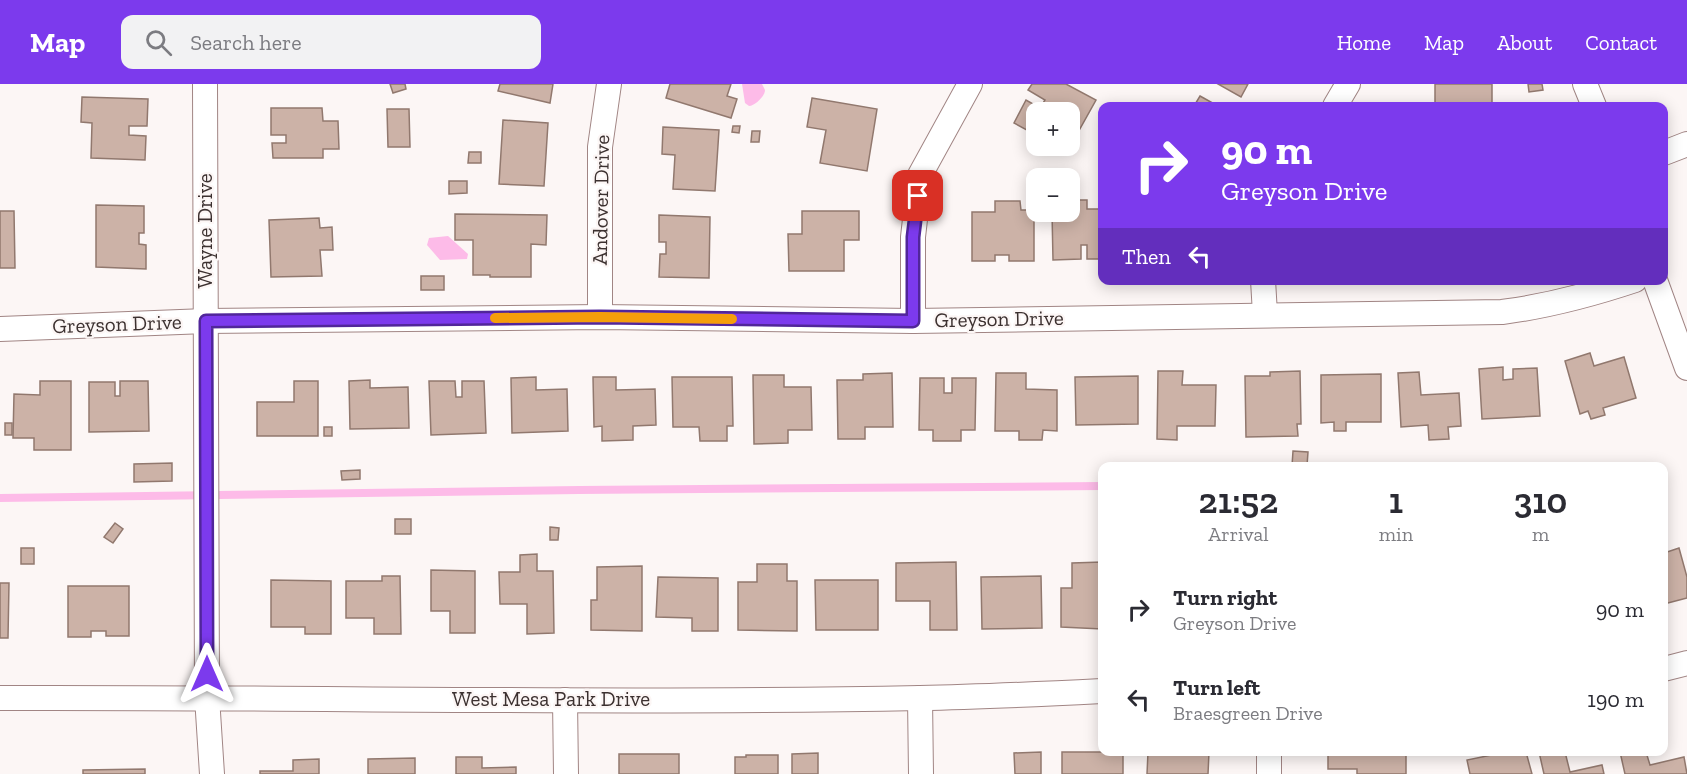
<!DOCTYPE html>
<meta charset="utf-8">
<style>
:root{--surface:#fff;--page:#f2f2f3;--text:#2b2b33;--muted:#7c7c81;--accent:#7c3aed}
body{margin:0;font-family:"Zilla Slab",serif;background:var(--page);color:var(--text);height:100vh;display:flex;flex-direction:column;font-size:22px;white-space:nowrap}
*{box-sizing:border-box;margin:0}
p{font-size:20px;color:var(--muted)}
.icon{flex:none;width:33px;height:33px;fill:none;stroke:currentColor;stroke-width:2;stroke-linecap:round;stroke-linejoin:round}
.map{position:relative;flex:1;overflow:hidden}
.side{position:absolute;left:1098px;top:378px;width:570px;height:294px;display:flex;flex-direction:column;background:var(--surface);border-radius:12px;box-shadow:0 3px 15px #0003}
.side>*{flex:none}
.guide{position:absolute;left:1098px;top:18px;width:570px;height:183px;border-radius:12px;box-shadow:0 3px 15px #0003;background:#7c3aed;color:#fff;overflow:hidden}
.buttons{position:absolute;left:1026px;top:18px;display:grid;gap:12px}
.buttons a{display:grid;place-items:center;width:54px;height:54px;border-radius:12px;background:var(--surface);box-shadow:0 3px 15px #0003;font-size:30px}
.pin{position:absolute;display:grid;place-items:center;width:51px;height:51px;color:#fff;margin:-26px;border-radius:12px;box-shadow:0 3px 9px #0006}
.me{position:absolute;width:66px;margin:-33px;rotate:0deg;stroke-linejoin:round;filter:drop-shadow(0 0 4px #0008)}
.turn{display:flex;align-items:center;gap:21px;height:126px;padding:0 24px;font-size:27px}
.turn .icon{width:78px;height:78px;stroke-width:2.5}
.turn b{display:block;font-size:42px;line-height:51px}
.then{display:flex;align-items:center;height:57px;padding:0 24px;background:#0003;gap:12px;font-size:22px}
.eta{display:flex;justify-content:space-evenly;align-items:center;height:102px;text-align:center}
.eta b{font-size:36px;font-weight:600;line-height:42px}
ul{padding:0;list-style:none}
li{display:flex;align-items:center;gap:18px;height:90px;padding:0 24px}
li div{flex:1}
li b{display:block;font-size:22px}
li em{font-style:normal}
header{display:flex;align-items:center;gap:36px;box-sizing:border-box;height:84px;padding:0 30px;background:var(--accent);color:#fff}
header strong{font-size:28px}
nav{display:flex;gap:33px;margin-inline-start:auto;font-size:21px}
.search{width:420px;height:54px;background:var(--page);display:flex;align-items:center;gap:15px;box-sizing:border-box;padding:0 21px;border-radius:12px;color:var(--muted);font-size:22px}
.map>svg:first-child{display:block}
.water{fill:#fdbbe8}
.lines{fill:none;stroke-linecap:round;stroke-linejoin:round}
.stream{stroke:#fdbbe8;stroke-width:8}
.building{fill:#ccb2a7;stroke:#91786e;stroke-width:1.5}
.minor-casing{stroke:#a18584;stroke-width:26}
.minor{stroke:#fff;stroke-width:24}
.route-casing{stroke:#51269a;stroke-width:15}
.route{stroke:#7c3aed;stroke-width:10}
.slow{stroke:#f59e0b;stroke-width:10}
.labels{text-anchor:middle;stroke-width:4.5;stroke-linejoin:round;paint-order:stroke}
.street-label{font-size:21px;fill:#3c3130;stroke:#fcf6f5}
</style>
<header>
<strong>Map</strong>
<div class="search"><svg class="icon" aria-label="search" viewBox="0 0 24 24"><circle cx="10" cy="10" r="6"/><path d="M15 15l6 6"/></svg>Search here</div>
<nav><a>Home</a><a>Map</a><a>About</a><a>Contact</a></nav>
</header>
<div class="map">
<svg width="1687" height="690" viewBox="0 0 1687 690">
<rect width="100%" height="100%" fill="#fcf6f5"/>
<!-- water -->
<g class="water">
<path d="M742 0H762L765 6C765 12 755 22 749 22L745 19Z"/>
<path d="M448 152 468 170 467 175 440 176 427 161 429 154Z"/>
</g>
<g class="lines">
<!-- stream -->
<path class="stream" d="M0 414 579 406 1102 402"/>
</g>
<!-- building -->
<g class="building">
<path d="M390 0H405L406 5 393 9Z"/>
<path d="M500 0H553L550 19 498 7Z"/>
<path d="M670 0H731L727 12 737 15 731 34 666 14Z"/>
<path d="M1032 0H1066L1096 16 1067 68 1055 62H1070V28H1036V51L1014 39 1026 16 1040 24 1045 16 1028 6Z"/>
<path d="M1218 0H1248L1241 13Z"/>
<rect x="1435" y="0" width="57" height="22"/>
<path d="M1528 0H1542L1543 6 1529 8Z"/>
<path d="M1200 12 1218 22H1194Z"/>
<path d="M82 13 148 15 147 42H129V51L146 52 145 76 91 74 92 39 81 38Z"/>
<path d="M812 14 877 25 867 87 820 79 826 46 807 43Z"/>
<path d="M271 24H322L323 37H338L339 65H323V74H273L272 59H286V51H271Z"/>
<path d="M387 25H409L410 63H388Z"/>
<path d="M503 36 548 39 544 102 499 100Z"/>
<path d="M733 42H740L739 49 732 48Z"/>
<path d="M663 43 719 46 715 107 673 105 675 71 662 70Z"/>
<path d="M752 47H760L759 58H751Z"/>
<path d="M469 68H481V79H468Z"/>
<path d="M449 97H467V109L449 110Z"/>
<path d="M1070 116H1087V125H1102V175H1087V161H1081V175L1053 176 1052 128H1070Z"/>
<path d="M995 117H1020L1021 126H1034V177H1009V171H995V177H972V128H995Z"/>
<path d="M96 121 144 122V149H139V160L146 161V185L96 183Z"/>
<path d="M0 127H14L15 184H0Z"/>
<path d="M802 127H859V156H844V187H789L788 150H802Z"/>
<path d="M455 130 547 131 546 161 531 160V193H490V191H473V156H455Z"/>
<path d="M659 131 710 133 709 194 659 193 660 170H666V158H659Z"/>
<path d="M319 134 320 144 332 143 333 166H320L322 192 271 193 269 136Z"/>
<rect x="421" y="192" width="23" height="14"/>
<path d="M1590 269 1594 282 1624 273 1636 314 1603 324 1605 331 1591 335 1588 327 1580 330 1565 277Z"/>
<path d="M1503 283V296L1513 295V285L1537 284 1540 332 1482 335 1479 285Z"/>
<path d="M1158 287H1183L1182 301H1216L1215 342H1177V356L1157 355Z"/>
<path d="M1300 287 1301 340H1297L1298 352 1246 353 1245 292H1270V288Z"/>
<path d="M1419 288 1421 311 1459 309 1461 342 1448 343 1449 355 1429 356 1428 341 1401 343 1398 289Z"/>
<path d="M892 289 893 343H865V355H838L837 296H863V290Z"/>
<path d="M996 289H1026V305L1057 306V347L1043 346 1042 356H1019V347H995Z"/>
<path d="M1381 290V338H1346V347H1334V338L1321 339V291Z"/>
<path d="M753 291H784V303H811L812 346H788V359L754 360Z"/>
<path d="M1138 292V340L1076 341 1075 293Z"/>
<path d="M536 293V306L567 305 568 347 512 349 511 294Z"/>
<path d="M593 293H616V306L655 305 656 341 633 342V356L602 357V342L594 343Z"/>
<path d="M672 293H732L733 342H727V357H700L699 343H673Z"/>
<path d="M920 294H944V309H952V294H976L975 346H961V357H933V346H919Z"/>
<path d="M370 296V304L408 303 409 344 350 345 349 297Z"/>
<path d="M40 297H71V366H34V354H13L14 310 40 311Z"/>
<path d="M120 297H148L149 347 89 348V298H115V312H120Z"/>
<path d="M294 297H318V352H257V318H294Z"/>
<path d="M429 297H455L456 313H462V297H484L486 349 431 351Z"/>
<rect x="5" y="339" width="7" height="12"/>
<rect x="324" y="343" width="8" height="9"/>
<path d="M1293 367 1308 368 1307 382H1292Z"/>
<path d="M172 379V397L134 398V380Z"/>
<path d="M360 386V395L342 396 341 387Z"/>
<rect x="395" y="435" width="16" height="15"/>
<path d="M115 439 123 445 113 459 104 453Z"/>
<path d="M550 443 559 444 558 456H550Z"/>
<rect x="21" y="464" width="13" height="16"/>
<path d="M1679 464 1687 493V514L1664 520V469Z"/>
<path d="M537 470V487H553L554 549 527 550V520H500L499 488H520V471Z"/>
<path d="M956 478 957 546H930V517H896V479Z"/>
<path d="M1102 478V545L1061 543V504H1072V479Z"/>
<path d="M757 480H787V497H797V547L738 546V498H757Z"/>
<path d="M642 482V547L591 546V516H597V483Z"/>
<path d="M431 486 475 487V549H450V527H431Z"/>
<path d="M382 492H400L401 550H374V534H346V497H382Z"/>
<path d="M1041 492 1042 544 982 545 981 493Z"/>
<path d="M658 493 718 494V547H692V534L656 533Z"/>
<path d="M271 496 331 497V550H305V543H271Z"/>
<path d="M815 496H878V546H816Z"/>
<path d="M0 499H9L8 554H0Z"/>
<path d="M68 502H129V552H106V547H91V553H68Z"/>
<path d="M1041 668V690H1015L1014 669Z"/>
<rect x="1062" y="668" width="61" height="22"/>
<path d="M1148 668H1209L1208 690H1147Z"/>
<path d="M1328 668H1406V690H1357V685H1328Z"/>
<path d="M1506 668H1526L1532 690H1470L1467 676Z"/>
<path d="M1539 668H1565L1570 688 1602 681 1604 690H1544Z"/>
<path d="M1620 668H1646L1650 681 1684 673 1687 690H1625Z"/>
<path d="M818 669V690H792V670Z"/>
<rect x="619" y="670" width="60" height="20"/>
<path d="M746 671H778V690H735V673H746Z"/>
<path d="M456 673H482V684L516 683V690H456Z"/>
<path d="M415 674V690H368V675Z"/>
<path d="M319 675V690H260V687H293V676Z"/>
<path d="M145 685V690H83V686Z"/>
</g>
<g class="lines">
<defs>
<g id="minor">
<path d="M205 0 207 613 212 690"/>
<path d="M1585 0 1594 22"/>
<path d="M1335 22 1348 0"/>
<path d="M1664 69 1687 60"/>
<path d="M1263 196 1265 230"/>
<path d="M1655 196 1687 284"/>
<path d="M600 233V63L609 0"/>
<path d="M913 237V153L920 91 970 0"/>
<path d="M0 245 206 237 600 233 913 237 1502 228C1549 222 1590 211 1635 196"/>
<path d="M1664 585 1687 579"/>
<path d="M0 614C307 613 613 620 920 614 981 613 1042 610 1102 607"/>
<path d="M920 614 921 690"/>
<path d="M565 616 566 690"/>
<path d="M1269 668V690"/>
</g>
</defs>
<!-- minor casing -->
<use href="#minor" class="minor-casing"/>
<!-- minor -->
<use href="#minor" class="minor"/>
</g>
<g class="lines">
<defs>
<path id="route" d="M207 590 206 237 600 233 913 237V153L918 112"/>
</defs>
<!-- route casing -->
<use href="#route" class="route-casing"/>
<!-- route -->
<use href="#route" class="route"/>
<!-- slow -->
<path class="slow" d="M495 234 600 233 732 235"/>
</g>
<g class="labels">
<!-- street labels -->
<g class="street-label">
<text transform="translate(601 116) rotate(-89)" y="7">Andover Drive</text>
<text transform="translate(205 147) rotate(-90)" y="7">Wayne Drive</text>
<text transform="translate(999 235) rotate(-1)" y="7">Greyson Drive</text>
<text transform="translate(117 240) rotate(-2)" y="7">Greyson Drive</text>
<text x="551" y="622">West Mesa Park Drive</text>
</g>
</g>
</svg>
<div class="buttons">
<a>+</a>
<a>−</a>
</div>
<div class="pin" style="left:918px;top:112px;background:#d93025"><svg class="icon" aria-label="arrive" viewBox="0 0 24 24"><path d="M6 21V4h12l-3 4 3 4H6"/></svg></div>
<svg class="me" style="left:207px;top:590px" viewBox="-20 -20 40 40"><path d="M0-17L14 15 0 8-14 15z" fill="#7c3aed" stroke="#fff" stroke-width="4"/></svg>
<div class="guide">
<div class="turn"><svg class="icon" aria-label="right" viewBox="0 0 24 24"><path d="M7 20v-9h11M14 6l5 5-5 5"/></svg><div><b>90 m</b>Greyson Drive</div></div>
<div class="then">Then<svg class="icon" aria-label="left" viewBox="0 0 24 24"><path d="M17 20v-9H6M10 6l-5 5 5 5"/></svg></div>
</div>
<section class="side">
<div class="eta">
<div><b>21:52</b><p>Arrival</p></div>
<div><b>1</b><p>min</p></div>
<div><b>310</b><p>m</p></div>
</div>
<ul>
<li><svg class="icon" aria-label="right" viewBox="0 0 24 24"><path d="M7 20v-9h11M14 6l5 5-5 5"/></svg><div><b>Turn right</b><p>Greyson Drive</p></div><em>90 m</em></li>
<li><svg class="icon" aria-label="left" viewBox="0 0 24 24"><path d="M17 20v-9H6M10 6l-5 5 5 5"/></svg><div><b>Turn left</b><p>Braesgreen Drive</p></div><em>190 m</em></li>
</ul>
</section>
</div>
